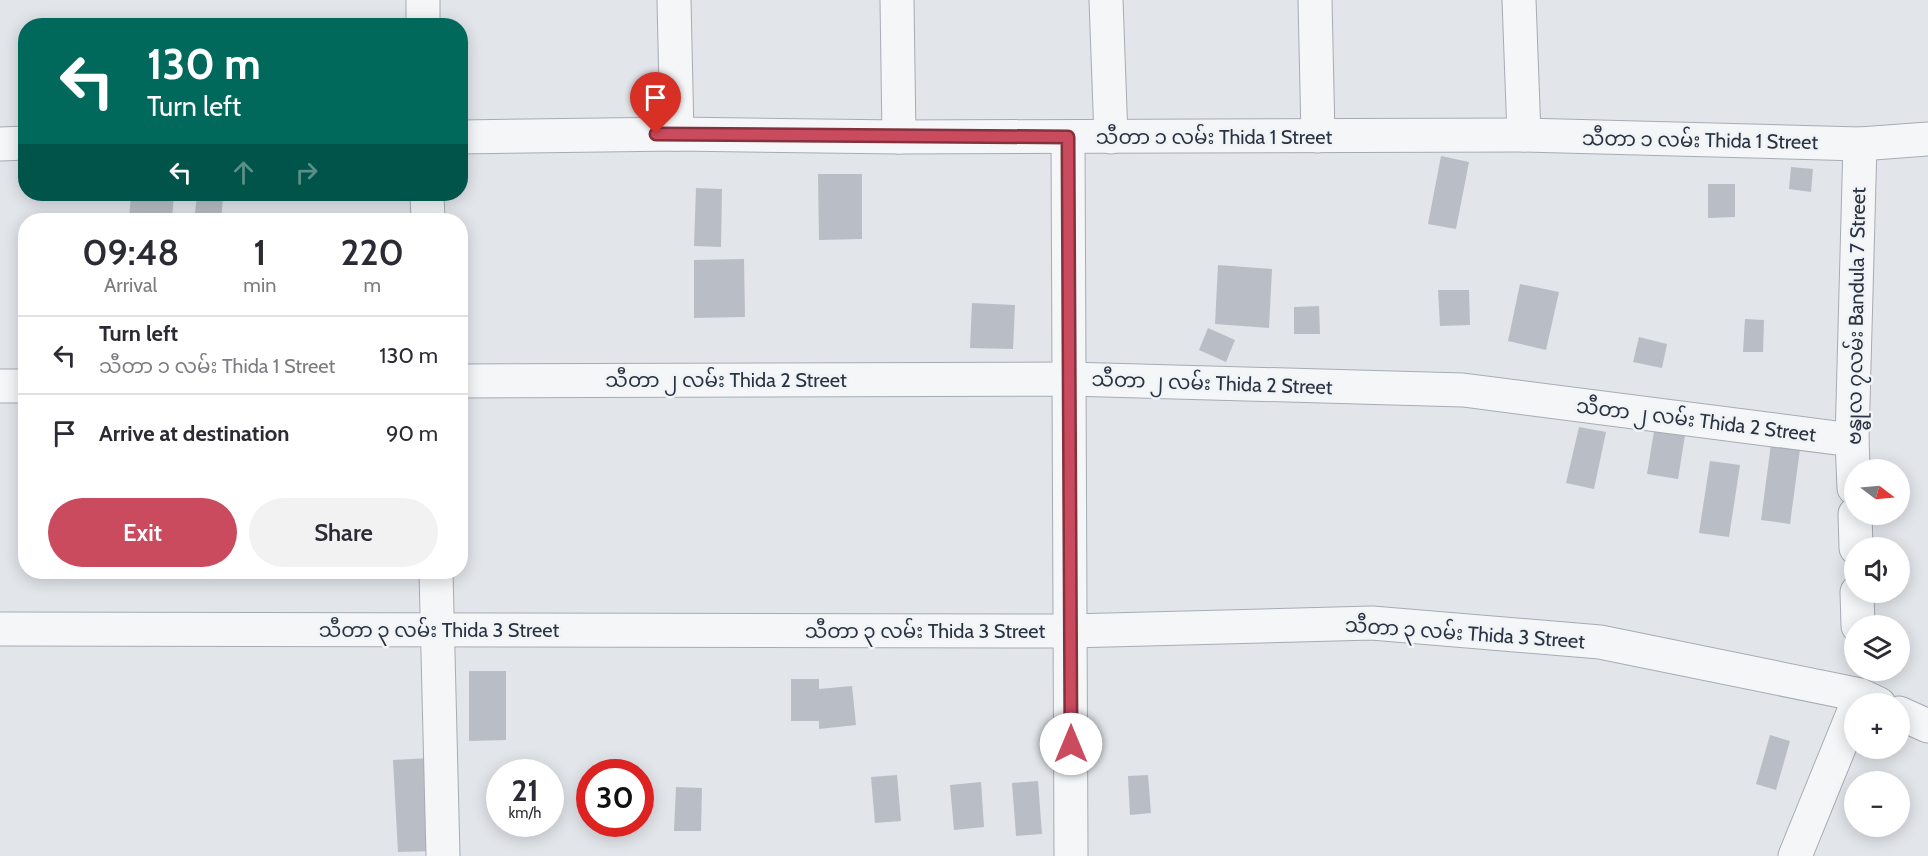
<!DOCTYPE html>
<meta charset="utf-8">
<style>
:root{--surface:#fff;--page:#f2f2f3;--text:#2b2b33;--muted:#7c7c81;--line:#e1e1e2;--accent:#ca4b5e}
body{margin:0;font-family:Cabin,"Noto Sans Myanmar",sans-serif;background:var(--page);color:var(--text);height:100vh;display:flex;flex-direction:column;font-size:22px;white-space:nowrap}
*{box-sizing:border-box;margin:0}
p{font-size:20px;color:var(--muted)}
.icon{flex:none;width:33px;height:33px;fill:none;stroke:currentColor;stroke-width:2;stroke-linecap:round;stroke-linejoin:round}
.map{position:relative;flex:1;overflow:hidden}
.drawer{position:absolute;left:18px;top:213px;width:450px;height:366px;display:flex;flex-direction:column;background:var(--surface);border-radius:24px;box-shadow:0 3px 15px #0003}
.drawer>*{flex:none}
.banner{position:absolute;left:18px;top:18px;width:450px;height:183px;border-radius:24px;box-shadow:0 3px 15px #0003;background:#00695c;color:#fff;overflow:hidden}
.needle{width:39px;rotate:106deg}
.fabs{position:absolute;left:1844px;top:459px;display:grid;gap:12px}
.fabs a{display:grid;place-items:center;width:66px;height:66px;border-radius:50%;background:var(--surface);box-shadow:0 3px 15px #0003;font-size:30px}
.speed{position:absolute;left:486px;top:759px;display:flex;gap:12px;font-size:30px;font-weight:700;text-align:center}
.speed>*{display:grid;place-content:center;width:78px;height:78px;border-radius:50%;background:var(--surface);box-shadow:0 3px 15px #0003;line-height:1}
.speed small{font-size:15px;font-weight:400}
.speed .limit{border:9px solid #d22;background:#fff;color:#111}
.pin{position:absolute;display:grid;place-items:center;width:51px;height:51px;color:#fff;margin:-62px -26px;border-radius:50% 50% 50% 0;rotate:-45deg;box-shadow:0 0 6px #0007}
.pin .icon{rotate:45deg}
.me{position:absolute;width:66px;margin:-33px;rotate:0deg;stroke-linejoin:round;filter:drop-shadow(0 0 4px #0008)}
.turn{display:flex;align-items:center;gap:21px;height:126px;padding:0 30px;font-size:27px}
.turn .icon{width:78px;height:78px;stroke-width:2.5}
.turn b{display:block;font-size:42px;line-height:51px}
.lanes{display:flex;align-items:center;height:57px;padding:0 30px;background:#0003;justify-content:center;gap:30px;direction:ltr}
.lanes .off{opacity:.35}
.eta{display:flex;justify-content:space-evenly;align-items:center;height:102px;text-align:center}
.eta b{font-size:36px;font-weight:600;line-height:42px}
.action{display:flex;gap:12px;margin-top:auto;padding:12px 30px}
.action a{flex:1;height:69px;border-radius:36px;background:var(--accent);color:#fff;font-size:24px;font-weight:600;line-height:69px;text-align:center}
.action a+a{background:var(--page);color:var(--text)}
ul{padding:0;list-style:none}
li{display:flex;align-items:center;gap:18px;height:78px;padding:0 30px;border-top:2px solid var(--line)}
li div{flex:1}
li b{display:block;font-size:22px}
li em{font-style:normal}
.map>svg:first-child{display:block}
.building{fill:#b9bec6}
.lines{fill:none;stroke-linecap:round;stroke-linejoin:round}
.minor-casing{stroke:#a7acb4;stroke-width:35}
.minor{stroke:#f4f6f8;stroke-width:33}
.route-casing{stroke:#83313d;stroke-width:15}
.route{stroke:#ca4b5e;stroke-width:10}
.labels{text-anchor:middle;stroke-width:5;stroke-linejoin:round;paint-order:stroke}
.street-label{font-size:20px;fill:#2a3341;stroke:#f1f4f7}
</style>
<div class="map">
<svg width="1928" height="856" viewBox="0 0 1928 856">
<rect width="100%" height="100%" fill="#e2e5ea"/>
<!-- building -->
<g class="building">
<path d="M1441 156 1469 162 1456 229 1428 224Z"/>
<path d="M1791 167 1813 169 1811 192 1789 189Z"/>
<path d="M818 174H862V239L819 240Z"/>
<path d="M1708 184H1735V217L1708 218Z"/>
<path d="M696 188 722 189 721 247 694 246Z"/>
<path d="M131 194H174L172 220H129Z"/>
<path d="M197 196 223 199 221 220H194Z"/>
<path d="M744 259 745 317 694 318V260Z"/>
<path d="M1218 265 1272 269 1269 328 1215 324Z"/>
<path d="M1520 284 1559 292 1546 350 1508 341Z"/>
<path d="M1438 290H1469L1470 325 1440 326Z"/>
<path d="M972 303 1015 305 1013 349 970 348Z"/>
<path d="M1319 306 1320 334H1294V307Z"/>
<path d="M1745 319 1764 320 1763 352H1743Z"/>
<path d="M1208 328 1235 340 1226 362 1199 350Z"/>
<path d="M1639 337 1667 344 1662 368 1633 362Z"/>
<path d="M1655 425 1686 429 1678 479 1647 474Z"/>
<path d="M1579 427 1606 432 1594 489 1566 483Z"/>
<path d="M1771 444 1800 449 1790 524 1761 520Z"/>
<path d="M1710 461 1740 465 1729 537 1699 533Z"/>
<path d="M469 671H506V740L469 741Z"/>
<path d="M791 679H819V689L852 686 856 725 819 729V721H791Z"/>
<path d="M1770 735 1790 741 1776 790 1756 784Z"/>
<path d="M430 758 435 851 398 852 393 760Z"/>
<path d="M897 775 901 821 875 823 871 777Z"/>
<path d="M1148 775 1151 813 1130 815 1128 776Z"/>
<path d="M1038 781 1042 834 1016 836 1012 783Z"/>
<path d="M981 782 984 827 954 830 950 785Z"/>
<path d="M676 787 702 788 701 831H674Z"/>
</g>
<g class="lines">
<defs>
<g id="minor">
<path d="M423 0V26"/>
<path d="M674 0 677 134"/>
<path d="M897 0 899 137"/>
<path d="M1106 0 1111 137"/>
<path d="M1315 0 1318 136"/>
<path d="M1519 0 1524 135"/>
<path d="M460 137 677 134 899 137 1524 135 1860 144 1928 139"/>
<path d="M1068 137 1071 856"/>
<path d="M0 144 26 143"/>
<path d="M427 194 428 220"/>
<path d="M460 381 1069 379 1463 390 1852 440"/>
<path d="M0 386H26"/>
<path d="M1854 488 1852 440 1860 144"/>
<path d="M1855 514 1856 548"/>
<path d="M436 572 443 856"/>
<path d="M1857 592 1858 626"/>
<path d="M0 629 1070 631 1372 623 1600 642 1860 695 1879 704"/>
<path d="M1899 713 1928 726"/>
<path d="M1795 856 1854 711"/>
</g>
</defs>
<!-- minor casing -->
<use href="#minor" class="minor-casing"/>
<!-- minor -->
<use href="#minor" class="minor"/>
</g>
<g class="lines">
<defs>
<path id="route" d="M656 134 1068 137 1071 744"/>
</defs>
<!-- route casing -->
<use href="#route" class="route-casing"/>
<!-- route -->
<use href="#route" class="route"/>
</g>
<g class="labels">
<!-- street labels -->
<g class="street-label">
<text x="1214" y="144">သီတာ ၁ လမ်း Thida 1 Street</text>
<text transform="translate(1700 140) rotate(1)" y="7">သီတာ ၁ လမ်း Thida 1 Street</text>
<text transform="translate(1856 316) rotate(-89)" y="7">ဗန္ဓုလ ၇လမ်း Bandula 7 Street</text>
<text x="726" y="387">သီတာ ၂ လမ်း Thida 2 Street</text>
<text transform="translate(1212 383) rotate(2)" y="7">သီတာ ၂ လမ်း Thida 2 Street</text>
<text transform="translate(1696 420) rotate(7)" y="7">သီတာ ၂ လမ်း Thida 2 Street</text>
<text x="439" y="637">သီတာ ၃ လမ်း Thida 3 Street</text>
<text x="925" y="638">သီတာ ၃ လမ်း Thida 3 Street</text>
<text transform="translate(1465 633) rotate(4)" y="7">သီတာ ၃ လမ်း Thida 3 Street</text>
</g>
</g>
</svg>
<div class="fabs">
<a><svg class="needle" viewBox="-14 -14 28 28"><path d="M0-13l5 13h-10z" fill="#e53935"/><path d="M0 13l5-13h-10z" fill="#7c7c81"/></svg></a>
<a><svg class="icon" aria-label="sound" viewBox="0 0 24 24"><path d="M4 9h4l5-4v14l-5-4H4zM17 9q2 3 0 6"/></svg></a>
<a><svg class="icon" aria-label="layers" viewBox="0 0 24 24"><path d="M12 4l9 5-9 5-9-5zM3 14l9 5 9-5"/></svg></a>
<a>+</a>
<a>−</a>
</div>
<div class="speed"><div>21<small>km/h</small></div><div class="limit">30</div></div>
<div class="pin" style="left:656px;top:134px;background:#d93025"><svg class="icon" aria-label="arrive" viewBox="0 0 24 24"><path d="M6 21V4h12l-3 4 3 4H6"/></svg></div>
<svg class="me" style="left:1071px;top:744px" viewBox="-20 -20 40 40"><circle r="19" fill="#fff"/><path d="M0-13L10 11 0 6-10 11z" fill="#ca4b5e"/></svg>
<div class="banner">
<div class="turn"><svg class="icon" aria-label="left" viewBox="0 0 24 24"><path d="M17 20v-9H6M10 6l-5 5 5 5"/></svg><div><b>130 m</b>Turn left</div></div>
<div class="lanes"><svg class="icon" aria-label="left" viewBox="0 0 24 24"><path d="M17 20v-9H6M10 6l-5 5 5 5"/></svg><svg class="icon off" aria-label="ahead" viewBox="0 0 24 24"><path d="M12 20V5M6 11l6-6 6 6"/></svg><svg class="icon off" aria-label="right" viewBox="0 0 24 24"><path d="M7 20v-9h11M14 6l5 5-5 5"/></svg></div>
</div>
<section class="drawer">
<div class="eta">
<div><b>09:48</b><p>Arrival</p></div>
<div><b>1</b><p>min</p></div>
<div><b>220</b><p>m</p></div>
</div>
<ul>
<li><svg class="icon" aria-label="left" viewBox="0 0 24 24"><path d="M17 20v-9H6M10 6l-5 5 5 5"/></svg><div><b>Turn left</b><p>သီတာ ၁ လမ်း Thida 1 Street</p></div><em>130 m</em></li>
<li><svg class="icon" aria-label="arrive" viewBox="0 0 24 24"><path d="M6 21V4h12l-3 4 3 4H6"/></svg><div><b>Arrive at destination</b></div><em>90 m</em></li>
</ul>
<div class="action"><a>Exit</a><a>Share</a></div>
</section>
</div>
